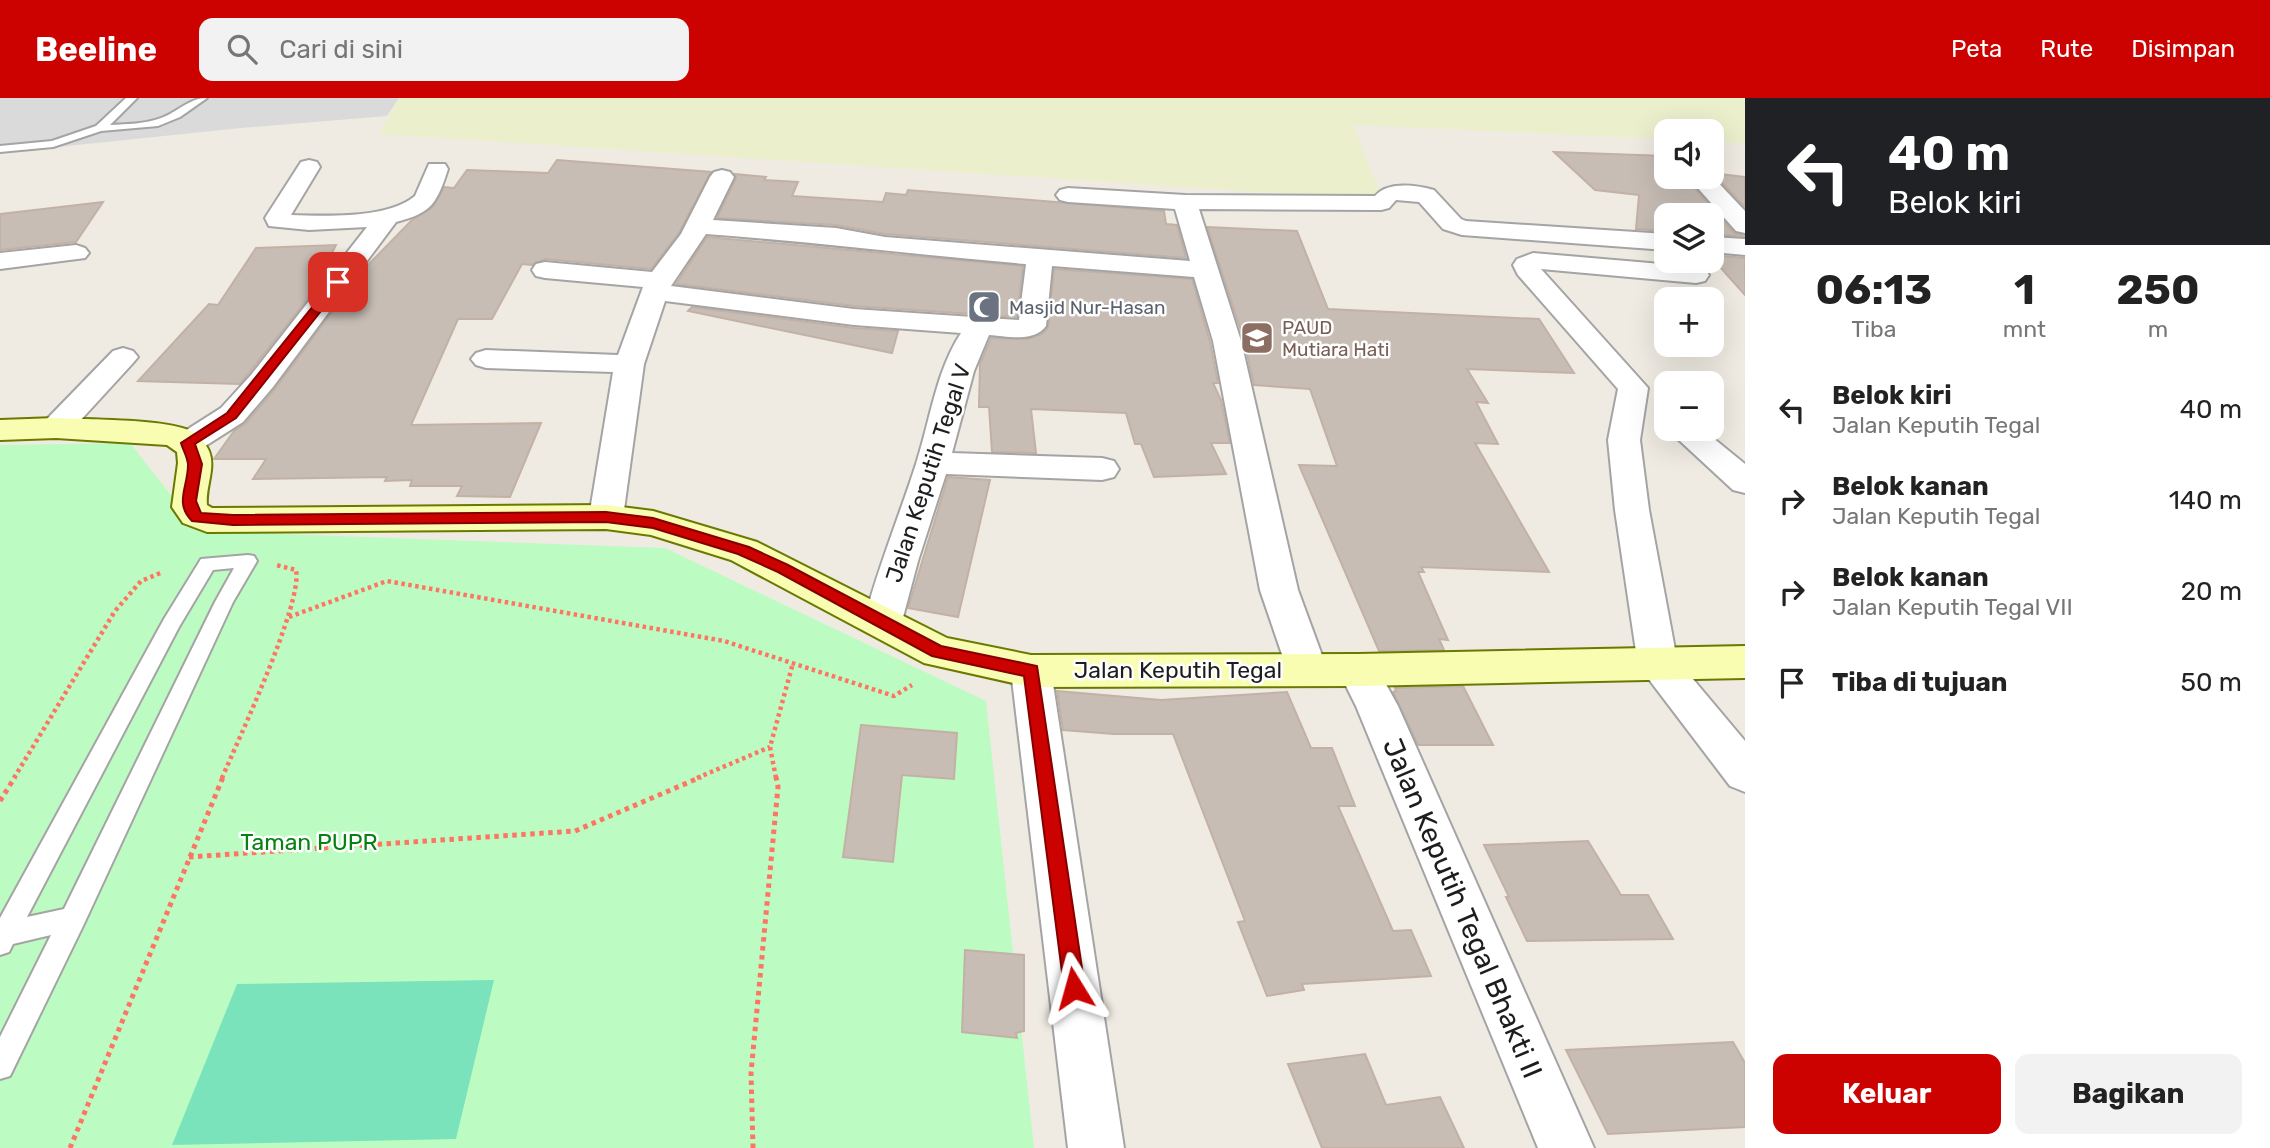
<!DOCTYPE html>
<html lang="id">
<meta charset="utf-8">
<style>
:root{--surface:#fff;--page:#f2f2f2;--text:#222;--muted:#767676;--accent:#cb0200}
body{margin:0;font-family:Rubik,sans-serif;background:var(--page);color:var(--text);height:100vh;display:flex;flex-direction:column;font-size:26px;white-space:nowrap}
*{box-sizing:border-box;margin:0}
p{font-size:23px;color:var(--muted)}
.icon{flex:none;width:38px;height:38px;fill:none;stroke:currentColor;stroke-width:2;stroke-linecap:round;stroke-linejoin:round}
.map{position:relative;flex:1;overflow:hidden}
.panel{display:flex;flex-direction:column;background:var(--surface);width:525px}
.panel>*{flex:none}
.top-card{background:#202124;color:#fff;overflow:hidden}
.fabs{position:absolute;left:1654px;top:21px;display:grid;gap:14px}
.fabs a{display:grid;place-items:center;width:70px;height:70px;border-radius:14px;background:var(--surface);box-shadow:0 7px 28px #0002;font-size:35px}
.pin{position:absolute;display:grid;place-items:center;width:60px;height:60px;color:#fff;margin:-30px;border-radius:14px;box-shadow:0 4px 10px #0006}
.me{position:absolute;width:77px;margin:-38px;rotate:352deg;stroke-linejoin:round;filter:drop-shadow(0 0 5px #0008)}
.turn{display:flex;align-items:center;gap:24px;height:147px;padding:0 28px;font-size:32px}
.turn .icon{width:91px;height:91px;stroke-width:2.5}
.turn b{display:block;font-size:49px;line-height:60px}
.eta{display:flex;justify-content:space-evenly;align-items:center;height:119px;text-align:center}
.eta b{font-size:42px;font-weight:700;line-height:49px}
.primary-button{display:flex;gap:14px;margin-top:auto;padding:14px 28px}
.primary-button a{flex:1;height:80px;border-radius:14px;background:var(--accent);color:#fff;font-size:28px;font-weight:700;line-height:80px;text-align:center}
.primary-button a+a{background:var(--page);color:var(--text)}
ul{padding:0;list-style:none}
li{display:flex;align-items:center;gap:21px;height:91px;padding:0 28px}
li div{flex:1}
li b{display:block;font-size:26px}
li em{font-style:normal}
header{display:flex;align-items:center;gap:42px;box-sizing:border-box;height:98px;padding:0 35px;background:var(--accent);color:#fff}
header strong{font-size:33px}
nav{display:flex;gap:38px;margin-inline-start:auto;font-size:24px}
.search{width:490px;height:63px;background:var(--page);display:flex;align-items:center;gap:18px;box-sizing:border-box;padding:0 24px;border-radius:14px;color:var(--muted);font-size:26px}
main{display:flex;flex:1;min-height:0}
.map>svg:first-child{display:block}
.residential{fill:#dbdada}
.farmland{fill:#ecefcc}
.park{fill:#bcfcc2}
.pitch{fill:#7be3bc}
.building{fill:#c7bdb5;stroke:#c2b1a4;stroke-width:2}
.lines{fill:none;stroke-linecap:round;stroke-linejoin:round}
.service-casing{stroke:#a4a4a4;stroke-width:4}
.minor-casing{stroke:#a4a4a4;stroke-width:4}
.secondary-casing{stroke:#6a7900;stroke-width:4}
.path-far1{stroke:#ff7564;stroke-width:4.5;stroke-dasharray:3.5 3.5;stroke-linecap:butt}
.path{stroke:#ff7564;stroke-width:5;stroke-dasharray:4.5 4.5;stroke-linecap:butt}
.service{fill:#fff;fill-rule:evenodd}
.minor{fill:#fff;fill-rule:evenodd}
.secondary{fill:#f8fdb2;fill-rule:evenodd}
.route{fill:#cb0200;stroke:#840100;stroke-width:2}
.labels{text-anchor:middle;stroke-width:5;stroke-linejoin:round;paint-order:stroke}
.far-worship-label{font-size:19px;fill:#5b616d;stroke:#fff;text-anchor:start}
.far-education-label{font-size:19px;fill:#785e54;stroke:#fff;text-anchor:start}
.street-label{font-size:23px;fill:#1d1d1d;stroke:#fff}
.park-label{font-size:23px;fill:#058211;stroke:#fff}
.near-street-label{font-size:28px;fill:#1d1d1d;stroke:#fff}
</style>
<header>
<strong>Beeline</strong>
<div class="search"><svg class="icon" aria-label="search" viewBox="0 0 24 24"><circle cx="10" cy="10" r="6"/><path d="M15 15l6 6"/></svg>Cari di sini</div>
<nav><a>Peta</a><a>Rute</a><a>Disimpan</a></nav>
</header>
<main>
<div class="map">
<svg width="1745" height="1050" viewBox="0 0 1745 1050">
<rect width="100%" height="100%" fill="#efebe2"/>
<!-- residential -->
<path class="residential" d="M0 0H399L387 18 241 30 0 55Z"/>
<!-- farmland -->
<path class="farmland" d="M399 0H1745V45L1712 44V33H1666V41L1353 27 1383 102 380 36Z"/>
<!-- park -->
<path class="park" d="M130 345 199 433 665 450 986 603 1034 1050H0V347Z"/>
<!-- pitch -->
<path class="pitch" d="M494 882 456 1041 172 1047 237 886Z"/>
<!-- building -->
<g class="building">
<path d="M1554 54 1666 58V79H1685L1734 135 1745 138 1712 137V117H1666V133L1636 131 1639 97 1595 92Z"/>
<path d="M557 62 711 74 679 135 651 171 545 161 532 167 522 166 492 221H458L411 327 541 325 510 399 457 398 462 388H410L412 382 385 383 387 379 253 381 266 361H214L234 333 245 326 275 291 364 171 412 122 433 109 444 89 454 90 467 72 548 75Z"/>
<path d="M1712 75 1745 79V109L1714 76Z"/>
<path d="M735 76 766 79 764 82 798 84 792 98 883 104 886 95 906 97 908 92 1164 113 1166 126 1177 127 1186 160 885 136 836 127 717 120 736 80Z"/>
<path d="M103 104 76 144 0 152V116Z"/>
<path d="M1207 129 1297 133 1328 211 1539 221 1574 275 1467 271 1488 305 1476 304 1498 346 1475 345 1549 474 1421 469 1424 474H1418L1448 542 1439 541 1444 552 1379 553 1299 367 1337 368 1310 291 1254 287 1244 242Z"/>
<path d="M707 139 1023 168 1017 219 854 208 676 186Z"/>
<path d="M336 147 309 199 240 286 138 283 209 206 218 207 256 150Z"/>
<path d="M1712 157 1745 160V197L1712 160Z"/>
<path d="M1054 171 1192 181 1210 244 1218 285H1213L1221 302 1230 345H1211L1226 376 1154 379 1141 346H1135L1126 315 1031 311 1036 355 992 354 989 309H979L980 266 991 240 1028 241 1042 236 1048 230Z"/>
<path d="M692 209 854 230 898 233 892 255 688 213Z"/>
<path d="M948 379 990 382 958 519 908 510Z"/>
<path d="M1463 588 1493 647H1418L1393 594 1396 593 1395 590Z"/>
<path d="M1057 593 1161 602 1287 594 1311 650H1332L1355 708H1338L1393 833 1411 832 1431 878 1302 886 1304 892 1267 898 1238 824 1245 823 1173 636H1114L1063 632Z"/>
<path d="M861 627 957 635 954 681 902 677 893 764 843 759Z"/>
<path d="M1588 743 1621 797H1648L1673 841 1527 843 1506 799H1509L1484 747Z"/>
<path d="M965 852 1024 857V933L1016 935 1017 940 962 934Z"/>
<path d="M1733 944 1745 965V1029L1608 1036 1566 952Z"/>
<path d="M1365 956 1386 1007 1440 999 1464 1050H1322L1288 966Z"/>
</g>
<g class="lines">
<defs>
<g id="service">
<path d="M126 0H137L110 27C127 26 145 26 161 20 178 14 189 0 207 0L180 19 158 28 101 33 53 49 0 54V48L52 43 96 28Z"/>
<path d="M248 457 254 458 257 463 233 504 83 828 10 978 0 981V939L51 837 13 846 9 854 0 857V820L164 521 201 461ZM234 470 215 504 64 811 27 819 179 529 213 472Z"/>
</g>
<g id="minor">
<path d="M309 62 317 64 320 69 291 117C327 118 387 121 415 98L429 66H445L448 71C437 105 432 115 396 124L273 289 243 324 199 352 188 355 177 352 172 345 177 338 221 310 251 277 367 129 309 132 269 128 265 120 301 64Z"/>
<path d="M722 72 730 74 734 79 713 122 836 130 885 139 1190 163 1175 111 1068 104 1060 102 1056 97 1060 92 1068 90 1185 97 1375 98C1388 83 1416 87 1434 92L1461 121 1466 123 1666 136V152L1462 137 1443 131 1419 104 1396 102 1389 110 1381 112 1199 111 1241 243 1298 492 1327 571 1321 582 1307 587 1293 582 1287 571 1260 492 1213 243 1194 179 1052 168 1046 228C1034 245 1006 238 989 237L974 273 952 355 1102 360 1114 363 1119 371 1114 379 1102 382 946 376 918 463 902 523 897 533 883 537 869 533 864 523C878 469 899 419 916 366 930 323 936 273 961 235L854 227 665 203 644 266 623 419 618 427 606 431 594 427 589 419 613 274 486 270 476 267 471 261 476 255 486 252 618 257 643 189 545 180 536 178 532 172 536 166 545 164 652 174 681 136 710 79 714 74ZM706 136C813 144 919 157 1026 166L1019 222 854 211 671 188Z"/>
<path d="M1712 78 1745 113V135L1736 133 1688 79Z"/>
<path d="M1712 139 1745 141V157L1712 154Z"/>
<path d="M76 147 85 150 89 155 85 160 0 171V155Z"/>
<path d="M1533 155 1696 169 1705 171 1709 177 1705 183 1696 185 1541 171 1648 290 1640 342 1649 412 1677 562 1745 643V694L1730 688 1638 567 1615 412 1608 342 1618 291 1518 177 1513 167 1517 161Z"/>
<path d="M123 250 133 253 138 259 133 265 67 337 56 340 45 337 40 330 45 323 113 253Z"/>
<path d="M1667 331H1702L1745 366V395L1733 392Z"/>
<path d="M1358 556 1372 561 1398 608 1594 1050H1538L1356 608 1338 572 1344 561Z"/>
<path d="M1031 557 1045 562 1051 573 1124 1050H1068L1011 573 1017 562Z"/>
</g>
<path id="secondary" d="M56 320C85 322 175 320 196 336 201 340 207 348 209 353 216 370 205 390 207 407L212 410 606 407 653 413 757 444 947 540 1031 557 1358 556 1745 548V580L1358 588 1031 589 924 565 731 462 651 437 606 431 207 434 183 425 172 409 178 365 177 354 167 347 56 340 0 342V322Z"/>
</defs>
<!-- service casing -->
<use href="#service" class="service-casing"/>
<!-- minor casing -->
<use href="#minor" class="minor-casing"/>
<!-- secondary casing -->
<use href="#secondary" class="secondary-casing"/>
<!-- path-far1 -->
<g class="path-far1">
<path d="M289 519 387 483 724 543 894 598 912 587"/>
<path d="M14 680 115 513 141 483 163 474"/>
<path d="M222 680C238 642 303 505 296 472L276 467"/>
<path d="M697 680 770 649"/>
<path d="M776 680 770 649 793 565"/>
</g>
<!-- path -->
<g class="path">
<path d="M0 703 15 679"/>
<path d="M189 759 575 733 701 679"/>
<path d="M70 1050 223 679"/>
<path d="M753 1050 751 975 778 689 776 679"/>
</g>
<!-- service -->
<use href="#service" class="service"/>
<!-- minor -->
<use href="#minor" class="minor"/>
<!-- secondary -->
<use href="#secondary" class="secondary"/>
</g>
<!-- route -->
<path class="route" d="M334 182 344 184 236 320 195 346 202 366 196 403 201 415 233 417 606 414 653 420 749 449 788 467 941 548 1037 568 1085 890 1082 897 1074 900 1067 897 1064 890 1024 578 932 558 778 474 738 456 653 430 606 424 233 427 192 423C174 405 188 389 188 367 188 360 183 352 181 345L227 315Z"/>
<!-- icons -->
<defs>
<symbol id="mosque-square" viewBox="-11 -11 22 22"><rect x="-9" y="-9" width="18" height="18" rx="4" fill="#6b7280" stroke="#fff"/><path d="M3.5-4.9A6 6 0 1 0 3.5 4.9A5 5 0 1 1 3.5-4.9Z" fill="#fff"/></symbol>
<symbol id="school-square" viewBox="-11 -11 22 22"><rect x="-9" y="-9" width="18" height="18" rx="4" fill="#8d6e63" stroke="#fff"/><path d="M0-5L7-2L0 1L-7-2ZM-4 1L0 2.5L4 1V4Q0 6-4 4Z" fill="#fff"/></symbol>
</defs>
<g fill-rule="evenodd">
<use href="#mosque-square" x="965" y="190" width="38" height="38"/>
<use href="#school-square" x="1238" y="221" width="38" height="38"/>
</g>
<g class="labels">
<!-- far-worship labels -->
<g class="far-worship-label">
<text x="1009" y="216">Masjid Nur-Hasan</text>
</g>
<!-- far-education labels -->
<g class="far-education-label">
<text x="1282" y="236">PAUD<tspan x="1282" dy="22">Mutiara Hati</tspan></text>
</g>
<!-- street labels -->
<g class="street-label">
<text transform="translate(928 375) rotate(-72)" y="8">Jalan Keputih Tegal V</text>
<text x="1178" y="580">Jalan Keputih Tegal</text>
</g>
<!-- park labels -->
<g class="park-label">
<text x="309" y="752">Taman PUPR</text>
</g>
<!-- near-street labels -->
<g class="near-street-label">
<text transform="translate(1463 810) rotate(67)" y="10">Jalan Keputih Tegal Bhakti II</text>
</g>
</g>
</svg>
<div class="fabs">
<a><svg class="icon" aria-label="sound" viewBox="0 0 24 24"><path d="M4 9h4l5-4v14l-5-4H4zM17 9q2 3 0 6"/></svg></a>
<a><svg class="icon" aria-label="layers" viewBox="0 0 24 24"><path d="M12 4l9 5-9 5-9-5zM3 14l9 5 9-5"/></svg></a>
<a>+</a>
<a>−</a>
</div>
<div class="pin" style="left:338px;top:184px;background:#d93025"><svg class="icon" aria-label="arrive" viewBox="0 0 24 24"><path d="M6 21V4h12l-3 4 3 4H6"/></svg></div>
<svg class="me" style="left:1074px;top:890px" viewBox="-20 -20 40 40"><path d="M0-17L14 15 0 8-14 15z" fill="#cb0200" stroke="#fff" stroke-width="4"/></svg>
</div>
<section class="panel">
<div class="top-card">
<div class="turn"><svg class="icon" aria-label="left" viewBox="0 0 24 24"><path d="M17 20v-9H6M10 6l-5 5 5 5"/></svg><div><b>40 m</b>Belok kiri</div></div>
</div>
<div class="eta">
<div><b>06:13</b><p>Tiba</p></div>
<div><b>1</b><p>mnt</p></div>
<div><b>250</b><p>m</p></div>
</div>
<ul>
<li><svg class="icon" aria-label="left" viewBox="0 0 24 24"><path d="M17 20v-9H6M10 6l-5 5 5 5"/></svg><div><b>Belok kiri</b><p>Jalan Keputih Tegal</p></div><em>40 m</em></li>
<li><svg class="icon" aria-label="right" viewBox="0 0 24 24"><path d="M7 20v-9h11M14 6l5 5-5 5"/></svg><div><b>Belok kanan</b><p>Jalan Keputih Tegal</p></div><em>140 m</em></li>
<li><svg class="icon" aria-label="right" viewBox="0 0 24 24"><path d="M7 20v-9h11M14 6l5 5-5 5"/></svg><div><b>Belok kanan</b><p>Jalan Keputih Tegal VII</p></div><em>20 m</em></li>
<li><svg class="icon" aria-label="arrive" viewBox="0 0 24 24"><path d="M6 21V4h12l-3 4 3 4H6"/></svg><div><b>Tiba di tujuan</b></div><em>50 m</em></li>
</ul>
<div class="primary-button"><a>Keluar</a><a>Bagikan</a></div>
</section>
</main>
